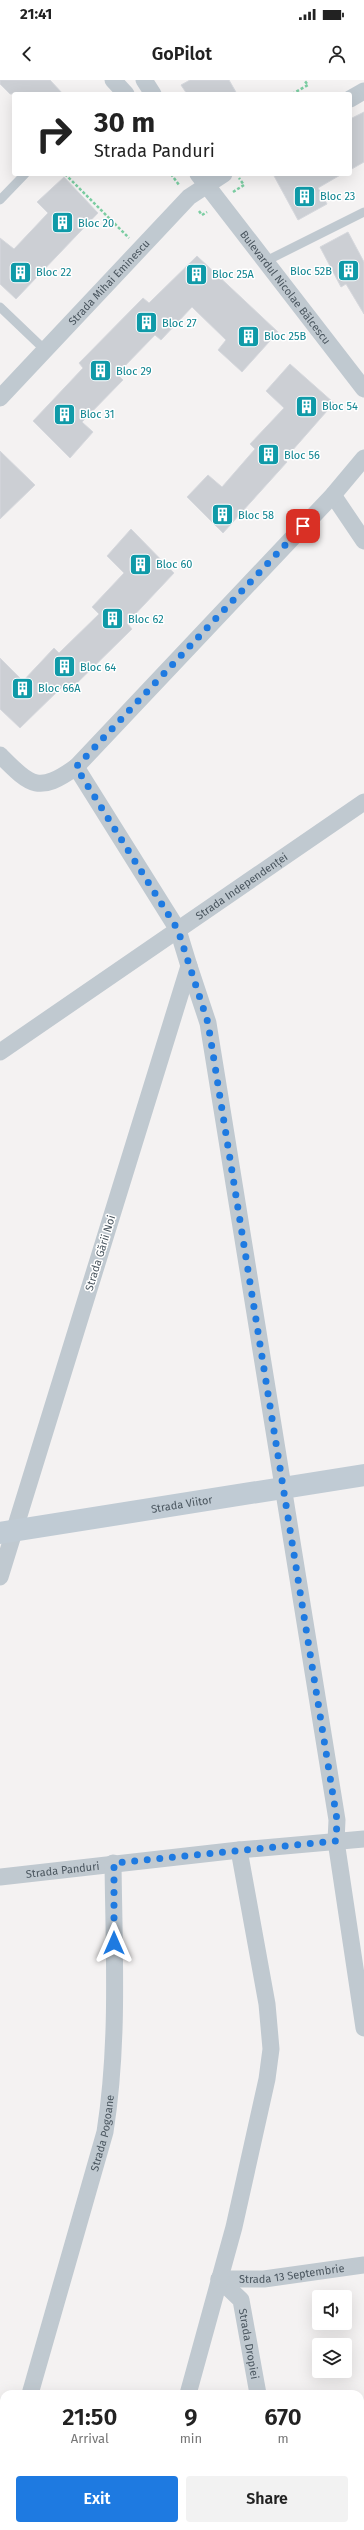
<!DOCTYPE html>
<meta charset="utf-8">
<style>
:root{--surface:#fff;--page:#f2f2f2;--text:#222;--muted:#767676;--accent:#1e7ae1}
body{margin:0;font-family:"Fira Sans",sans-serif;background:var(--page);color:var(--text);height:100vh;display:flex;flex-direction:column;font-size:15px;white-space:nowrap}
*{box-sizing:border-box;margin:0}
p{font-size:13px;color:var(--muted)}
.icon{flex:none;width:22px;height:22px;fill:none;stroke:currentColor;stroke-width:2;stroke-linecap:round;stroke-linejoin:round}
.map{position:relative;flex:1;overflow:hidden}
.details{position:absolute;left:0px;top:2310px;width:364px;height:140px;display:flex;flex-direction:column;background:var(--surface);border-radius:12px 12px 0 0;box-shadow:0 4px 16px #0002}
.details>*{flex:none}
.hud{position:absolute;left:12px;top:12px;width:340px;height:84px;border-radius:4px;box-shadow:0 4px 16px #0002;background:#fff;color:var(--text);overflow:hidden}
.buttons{position:absolute;left:312px;top:2210px;display:grid;gap:8px}
.buttons a{display:grid;place-items:center;width:40px;height:40px;border-radius:4px;background:var(--surface);box-shadow:0 4px 16px #0002;font-size:20px}
.pin{position:absolute;display:grid;place-items:center;width:34px;height:34px;color:#fff;margin:-17px;border-radius:8px;box-shadow:0 2px 6px #0006}
.me{position:absolute;width:44px;margin:-22px;rotate:0deg;stroke-linejoin:round;filter:drop-shadow(0 0 3px #0008)}
.turn{display:flex;align-items:center;gap:14px;height:84px;padding:0 16px;font-size:18px}
.turn .icon{width:52px;height:52px;stroke-width:2.5}
.turn b{display:block;font-size:28px;line-height:34px}
.eta{display:flex;justify-content:space-evenly;align-items:center;height:68px;text-align:center}
.eta b{font-size:24px;font-weight:600;line-height:28px}
.primary-button{display:flex;gap:8px;margin-top:auto;padding:8px 16px}
.primary-button a{flex:1;height:46px;border-radius:4px;background:var(--accent);color:#fff;font-size:16px;font-weight:600;line-height:46px;text-align:center}
.primary-button a+a{background:var(--page);color:var(--text)}
.status{display:flex;justify-content:space-between;align-items:center;height:28px;padding:0 20px;background:var(--surface);direction:ltr}
.status svg{height:11px;fill:currentColor}
header{display:flex;justify-content:space-between;align-items:center;height:52px;padding:0 16px;background:var(--surface);font-size:18px;font-weight:600}
.map>svg:first-child{display:block}
.building{fill:#cccfd4;stroke:#d6d8dd}
.lines{fill:none;stroke-linecap:round;stroke-linejoin:round}
.path{stroke:#7bcda2;stroke-width:2.5;stroke-dasharray:3 2;stroke-linecap:butt}
.lane{stroke:#c0c9d0;stroke-width:9}
.street{stroke:#c0c9d0;stroke-width:17}
.secondary{stroke:#c0cbd4;stroke-width:22}
.route{stroke:#1e7ae1;stroke-width:7;stroke-dasharray:0 12.6}
.labels{text-anchor:middle;stroke-width:3;stroke-linejoin:round;paint-order:stroke}
.culture-label{font-size:11px;fill:#0d838f;stroke:#fff;text-anchor:start}
.street-label{font-size:11px;fill:#4a565f;stroke:#fff}
</style>
<div class="status"><b>21:41</b><svg viewBox="0 0 49 12"><path d="M0 12V9h3v3zM5 12V6h3v6zM10 12V3h3v9zM15 12V0h3v12zM26 1h20v11H26zM47 4h2v5h-2z"/></svg></div>
<header><svg class="icon" aria-label="back" viewBox="0 0 24 24"><path d="M15 5l-7 7 7 7"/></svg>GoPilot<svg class="icon" aria-label="person" viewBox="0 0 24 24"><circle cx="12" cy="8" r="4"/><path d="M4 21q1-7 8-7t8 7"/></svg></header>
<div class="map">
<svg width="364" height="2450" viewBox="0 0 364 2450">
<rect width="100%" height="100%" fill="#f4f2f2"/>
<!-- building -->
<g class="building">
<path d="M0 0H50L63 14H10L0 4Z"/>
<path d="M190 0H229L237 14H187L181 5Z"/>
<path d="M364 32V82L350 90V39Z"/>
<path d="M273 94H342L318 108 327 124 298 140Z"/>
<path d="M64 97 98 133 16 219 0 204V158L14 169 48 133 37 122Z"/>
<path d="M348 152 364 182V234L346 204 341 207 320 167Z"/>
<path d="M197 176 278 252 242 292 218 270 226 260 192 227 161 260 155 255 117 294 123 300 82 342 93 352 70 378 33 341 83 288 79 283 143 218 149 223Z"/>
<path d="M290 284 334 323 284 380 287 382 223 453 187 417 208 395 222 407 255 369 250 364 284 328 266 311Z"/>
<path d="M0 371 35 405 0 439Z"/>
<path d="M131 449 174 493 127 543 132 549 71 609 65 604 20 648 0 629V578L23 601 54 568 59 573 99 534 92 527 124 493 107 476Z"/>
</g>
<g class="lines">
<!-- path -->
<g class="path">
<path d="M292 14 308 5 304 0"/>
<path d="M65 94 129 158"/>
<path d="M171 94 179 105"/>
<path d="M233 112 244 105 239 98"/>
<path d="M199 131 202 135 207 132"/>
</g>
<!-- lane -->
<g class="lane">
<path d="M0 120 25 94"/>
<path d="M266 181 364 132"/>
<path d="M0 227 45 270"/>
</g>
<!-- street -->
<g class="street">
<path d="M113 0 126 14"/>
<path d="M144 0 153 14"/>
<path d="M350 19 364 11"/>
<path id="s1" d="M198 94 364 309"/>
<path id="s2" d="M0 318 189 117 224 94"/>
<path d="M333 415 364 461"/>
<path d="M0 675C31 706 38 714 76 687L178 850 189 886 0 1497"/>
<path d="M76 687 333 415 364 378"/>
<path d="M189 886 208 943 337 1740 336 1761 364 1948"/>
<path id="s3" d="M0 972 364 722"/>
<path id="s4" d="M0 1797 239 1770 364 1759"/>
<path id="s5" d="M219 2199H264L364 2185"/>
<path id="s6" d="M219 2199 241 2220 258 2314"/>
<path id="s7" d="M30 2314 105 2052C119 1963 114 1873 113 1783"/>
<path d="M188 2314 234 2147 267 1999 271 1969 267 1924 239 1770"/>
<path d="M0 2423 4 2409"/>
<path d="M278 2446 279 2450"/>
<path d="M151 2450 153 2446"/>
</g>
<!-- secondary -->
<path class="secondary" id="s8" d="M0 1453 364 1395"/>
</g>
<g class="lines">
<!-- route -->
<path class="route" d="M114 1863V1783L336 1761 337 1740 208 943 178 850 76 687 303 446"/>
</g>
<!-- icons -->
<defs>
<symbol id="building-square" viewBox="-11 -11 22 22"><rect x="-9" y="-9" width="18" height="18" rx="4" fill="#0f9aa8" stroke="#fff"/><path d="M-4-6H4V6H1V3H-1V6H-4ZM-2.5-4.3h1.7v1.8h-1.7ZM.8-4.3h1.7v1.8H.8ZM-2.5-1h1.7V.8h-1.7ZM.8-1h1.7V.8H.8Z" fill="#fff"/></symbol>
</defs>
<g fill-rule="evenodd">
<use href="#building-square" x="292" y="104" width="25" height="25"/>
<use href="#building-square" x="50" y="130" width="25" height="25"/>
<use href="#building-square" x="336" y="178" width="25" height="25"/>
<use href="#building-square" x="8" y="180" width="25" height="25"/>
<use href="#building-square" x="184" y="182" width="25" height="25"/>
<use href="#building-square" x="134" y="230" width="25" height="25"/>
<use href="#building-square" x="236" y="244" width="25" height="25"/>
<use href="#building-square" x="88" y="278" width="25" height="25"/>
<use href="#building-square" x="294" y="314" width="25" height="25"/>
<use href="#building-square" x="52" y="322" width="25" height="25"/>
<use href="#building-square" x="256" y="362" width="25" height="25"/>
<use href="#building-square" x="210" y="422" width="25" height="25"/>
<use href="#building-square" x="128" y="472" width="25" height="25"/>
<use href="#building-square" x="100" y="526" width="25" height="25"/>
<use href="#building-square" x="52" y="574" width="25" height="25"/>
<use href="#building-square" x="10" y="596" width="25" height="25"/>
</g>
<g class="labels">
<!-- culture labels -->
<g class="culture-label">
<text x="320" y="120">Bloc 23</text>
<text x="78" y="147">Bloc 20</text>
<text x="332" y="195" text-anchor="end">Bloc 52B</text>
<text x="36" y="196">Bloc 22</text>
<text x="212" y="198">Bloc 25A</text>
<text x="162" y="247">Bloc 27</text>
<text x="264" y="260">Bloc 25B</text>
<text x="116" y="295">Bloc 29</text>
<text x="322" y="330">Bloc 54</text>
<text x="80" y="338">Bloc 31</text>
<text x="284" y="379">Bloc 56</text>
<text x="238" y="439">Bloc 58</text>
<text x="156" y="488">Bloc 60</text>
<text x="128" y="543">Bloc 62</text>
<text x="80" y="591">Bloc 64</text>
<text x="38" y="612">Bloc 66A</text>
</g>
<!-- street labels -->
<g class="street-label">
<text dy="4" stroke="none"><textPath href="#s2" startOffset="159">Strada Mihai Eminescu</textPath></text>
<text dy="4" stroke="none"><textPath href="#s1" startOffset="143">Bulevardul Nicolae Bălcescu</textPath></text>
<text dy="4" stroke="none"><textPath href="#s3" startOffset="293">Strada Independenței</textPath></text>
<text transform="translate(100 1173) rotate(-73)" y="4">Strada Gării Noi</text>
<text dy="4" stroke="none"><textPath href="#s8" startOffset="184">Strada Viitor</textPath></text>
<text dy="4" stroke="none"><textPath href="#s4" startOffset="63">Strada Panduri</textPath></text>
<text dy="4" stroke="none"><textPath href="#s7" startOffset="271">Strada Pogoane</textPath></text>
<text dy="4" stroke="none"><textPath href="#s5" startOffset="73">Strada 13 Septembrie</textPath></text>
<text dy="4" stroke="none"><textPath href="#s6" startOffset="75">Strada Dropiei</textPath></text>
</g>
</g>
</svg>
<div class="buttons">
<a><svg class="icon" aria-label="sound" viewBox="0 0 24 24"><path d="M4 9h4l5-4v14l-5-4H4zM17 9q2 3 0 6"/></svg></a>
<a><svg class="icon" aria-label="layers" viewBox="0 0 24 24"><path d="M12 4l9 5-9 5-9-5zM3 14l9 5 9-5"/></svg></a>
</div>
<div class="pin" style="left:303px;top:446px;background:#d93025"><svg class="icon" aria-label="arrive" viewBox="0 0 24 24"><path d="M6 21V4h12l-3 4 3 4H6"/></svg></div>
<svg class="me" style="left:114px;top:1863px" viewBox="-20 -20 40 40"><path d="M0-17L14 15 0 8-14 15z" fill="#1e7ae1" stroke="#fff" stroke-width="4"/></svg>
<div class="hud">
<div class="turn"><svg class="icon" aria-label="right" viewBox="0 0 24 24"><path d="M7 20v-9h11M14 6l5 5-5 5"/></svg><div><b>30 m</b>Strada Panduri</div></div>
</div>
<section class="details">
<div class="eta">
<div><b>21:50</b><p>Arrival</p></div>
<div><b>9</b><p>min</p></div>
<div><b>670</b><p>m</p></div>
</div>
<div class="primary-button"><a>Exit</a><a>Share</a></div>
</section>
</div>
